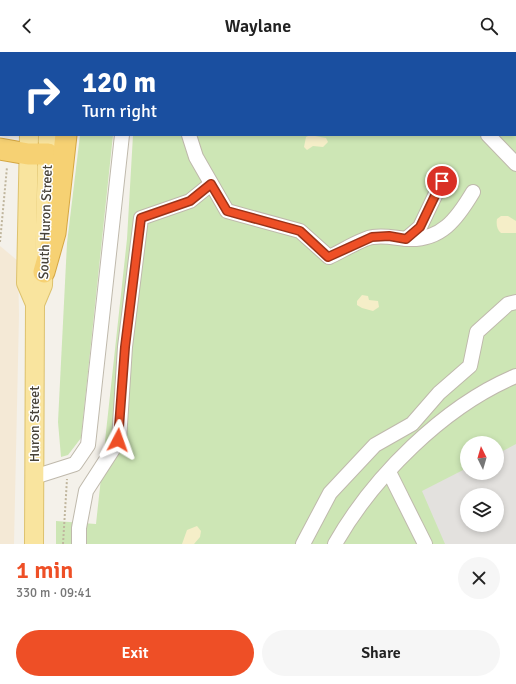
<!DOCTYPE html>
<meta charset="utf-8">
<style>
:root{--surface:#fff;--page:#f6f6f6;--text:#222;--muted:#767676;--accent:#ee4f26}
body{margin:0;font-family:Signika,sans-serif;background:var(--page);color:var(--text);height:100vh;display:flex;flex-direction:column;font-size:15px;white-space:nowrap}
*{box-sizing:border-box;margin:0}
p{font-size:13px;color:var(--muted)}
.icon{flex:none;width:22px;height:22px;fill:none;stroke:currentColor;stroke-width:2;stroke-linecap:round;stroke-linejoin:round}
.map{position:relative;height:492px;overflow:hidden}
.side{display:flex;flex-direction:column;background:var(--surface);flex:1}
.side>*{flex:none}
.top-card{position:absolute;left:0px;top:0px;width:516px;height:84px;box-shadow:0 2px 6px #0003;background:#1a4fa0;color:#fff;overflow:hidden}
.needle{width:26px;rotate:355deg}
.tools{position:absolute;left:460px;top:384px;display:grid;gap:8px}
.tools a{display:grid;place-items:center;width:44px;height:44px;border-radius:50%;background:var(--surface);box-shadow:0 2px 6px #0003;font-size:20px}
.pin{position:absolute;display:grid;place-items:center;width:34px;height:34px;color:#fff;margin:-17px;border:2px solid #fff;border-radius:50%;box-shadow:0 1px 4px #0007}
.me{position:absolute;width:44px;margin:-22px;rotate:4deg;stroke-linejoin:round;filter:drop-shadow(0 0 3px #0008)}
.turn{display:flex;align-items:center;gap:14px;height:84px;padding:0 16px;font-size:18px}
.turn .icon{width:52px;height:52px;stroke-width:2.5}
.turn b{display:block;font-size:28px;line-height:34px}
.round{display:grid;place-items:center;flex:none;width:42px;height:42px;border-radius:21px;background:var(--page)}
.overview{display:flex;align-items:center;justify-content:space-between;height:68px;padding:0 16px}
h1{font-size:24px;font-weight:600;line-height:30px;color:var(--accent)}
.action{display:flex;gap:8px;margin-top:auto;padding:8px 16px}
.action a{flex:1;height:46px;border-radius:24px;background:var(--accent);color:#fff;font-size:16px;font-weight:600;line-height:46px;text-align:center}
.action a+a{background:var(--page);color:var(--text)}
header{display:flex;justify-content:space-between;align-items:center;height:52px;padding:0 16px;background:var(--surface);font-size:18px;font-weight:600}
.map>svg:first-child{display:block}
.commercial{fill:#f4e9d6}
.green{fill:#cde6b5;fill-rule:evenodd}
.sand{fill:#f5eec8}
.parking{fill:#e3e1de;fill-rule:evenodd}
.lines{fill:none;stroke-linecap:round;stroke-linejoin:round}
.minor-casing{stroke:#bfb9ac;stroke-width:16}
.major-casing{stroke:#ddc26e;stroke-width:20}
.highway-casing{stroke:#d5a742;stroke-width:23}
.path{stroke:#c0b69e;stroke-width:2;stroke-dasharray:2 2;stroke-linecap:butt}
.minor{stroke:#fff;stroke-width:14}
.major{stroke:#f9e49e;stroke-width:18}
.highway{stroke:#f6d173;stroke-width:21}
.route-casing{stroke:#9b3319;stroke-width:10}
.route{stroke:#ee4f26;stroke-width:7}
.labels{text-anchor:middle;stroke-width:3;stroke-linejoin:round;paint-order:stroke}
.street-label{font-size:14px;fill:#474238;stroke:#fff}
</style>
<header><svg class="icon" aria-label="back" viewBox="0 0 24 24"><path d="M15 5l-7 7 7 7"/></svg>Waylane<svg class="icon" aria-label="search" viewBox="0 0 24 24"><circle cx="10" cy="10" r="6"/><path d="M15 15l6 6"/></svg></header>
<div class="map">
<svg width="516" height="492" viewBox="0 0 516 492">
<rect width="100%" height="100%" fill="#f4f1ea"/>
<!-- commercial -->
<path class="commercial" d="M0 194 18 209 19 263 14 492H0Z"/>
<!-- green -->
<g class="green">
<path d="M89 0H516V492H56V469L96 472 127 187 133 83H515V1ZM467 391H497V421H467ZM467 443H497V473H467Z"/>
<path d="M80 83H113L81 386 68 403 61 405 58 370 67 191Z"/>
</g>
<!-- sand -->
<g class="sand">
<path d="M310 83 326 86 328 90 323 95 313 94 307 98 304 95 306 85Z"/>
<path d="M501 164H508L516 169V181H501C497 178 496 172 497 167Z"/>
<path d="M362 243 368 244 369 248 378 249 379 255 373 259 362 256 357 253V249Z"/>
<path d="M197 474 201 479 200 485 194 492H182L187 478Z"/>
</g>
<!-- parking -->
<path class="parking" d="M516 392V492H445L422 439 467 416V421H497V402ZM467 443H497V473H467Z"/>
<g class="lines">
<defs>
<g id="minor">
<path d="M248 1 251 0"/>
<path d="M402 1 404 0"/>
<path d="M189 83 196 105 227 159 300 179 329 205C341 200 362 186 373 185 385 183 395 186 407 187 441 189 457 167 473 140"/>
<path d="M488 83 516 112"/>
<path d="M406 187 420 175 442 129"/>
<path d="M389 420 425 492"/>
<path d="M34 425 75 412 88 393 122 83"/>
<path d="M79 492V476L86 439 119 388 125 295 141 166 190 149 211 132"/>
<path d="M303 492 330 441 375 393 412 372 439 341 470 314 477 280 508 252 516 250"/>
<path d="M335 492C373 425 444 354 516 324"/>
</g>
<g id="major">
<path d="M51 1V0"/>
<path d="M29 83 26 231 35 252"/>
<path d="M34 492 35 252 43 233 48 83"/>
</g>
<g id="highway">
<path d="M28 1V0"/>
<path d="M75 1V0"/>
<path d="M0 56H1"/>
<path d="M0 97 28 102H48"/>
<path d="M44 220 55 181 66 83"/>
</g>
</defs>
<!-- minor casing -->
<use href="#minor" class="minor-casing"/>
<!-- major casing -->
<use href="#major" class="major-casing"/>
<!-- highway casing -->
<use href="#highway" class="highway-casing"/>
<!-- path -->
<g class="path">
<path d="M3 1V0"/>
<path d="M474 1 476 0"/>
<path d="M0 190 7 115"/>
<path d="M63 492 67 427"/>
</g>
<!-- minor -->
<use href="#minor" class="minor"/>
<!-- major -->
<use href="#major" class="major"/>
<!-- highway -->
<use href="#highway" class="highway"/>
</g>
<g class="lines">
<defs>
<path id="route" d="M118 388 125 295 141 166 190 149 211 132 227 159 300 179 328 205 372 185 389 184 406 187 420 175 442 129"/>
</defs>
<!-- route casing -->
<use href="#route" class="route-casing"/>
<!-- route -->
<use href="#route" class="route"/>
</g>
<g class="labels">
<!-- street labels -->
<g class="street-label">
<text transform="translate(45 170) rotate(-88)" y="5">South Huron Street</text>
<text transform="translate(34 372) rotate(-90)" y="5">Huron Street</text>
</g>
</g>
</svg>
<div class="tools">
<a><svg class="needle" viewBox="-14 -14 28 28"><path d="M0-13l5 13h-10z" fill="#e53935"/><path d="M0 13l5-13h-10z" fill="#767676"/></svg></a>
<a><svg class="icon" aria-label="layers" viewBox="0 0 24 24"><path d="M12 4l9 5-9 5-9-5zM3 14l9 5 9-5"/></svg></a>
</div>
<div class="pin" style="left:442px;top:129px;background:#d93025"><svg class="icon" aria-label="arrive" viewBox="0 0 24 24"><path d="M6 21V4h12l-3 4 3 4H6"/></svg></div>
<svg class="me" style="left:118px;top:388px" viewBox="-20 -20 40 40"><path d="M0-17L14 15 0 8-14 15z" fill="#ee4f26" stroke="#fff" stroke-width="4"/></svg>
<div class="top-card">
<div class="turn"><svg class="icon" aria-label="right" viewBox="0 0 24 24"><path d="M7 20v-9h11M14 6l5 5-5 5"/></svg><div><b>120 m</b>Turn right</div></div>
</div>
</div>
<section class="side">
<div class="overview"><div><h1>1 min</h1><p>330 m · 09:41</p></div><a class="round"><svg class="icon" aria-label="close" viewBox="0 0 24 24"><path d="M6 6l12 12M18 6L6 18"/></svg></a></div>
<div class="action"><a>Exit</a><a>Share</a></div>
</section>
